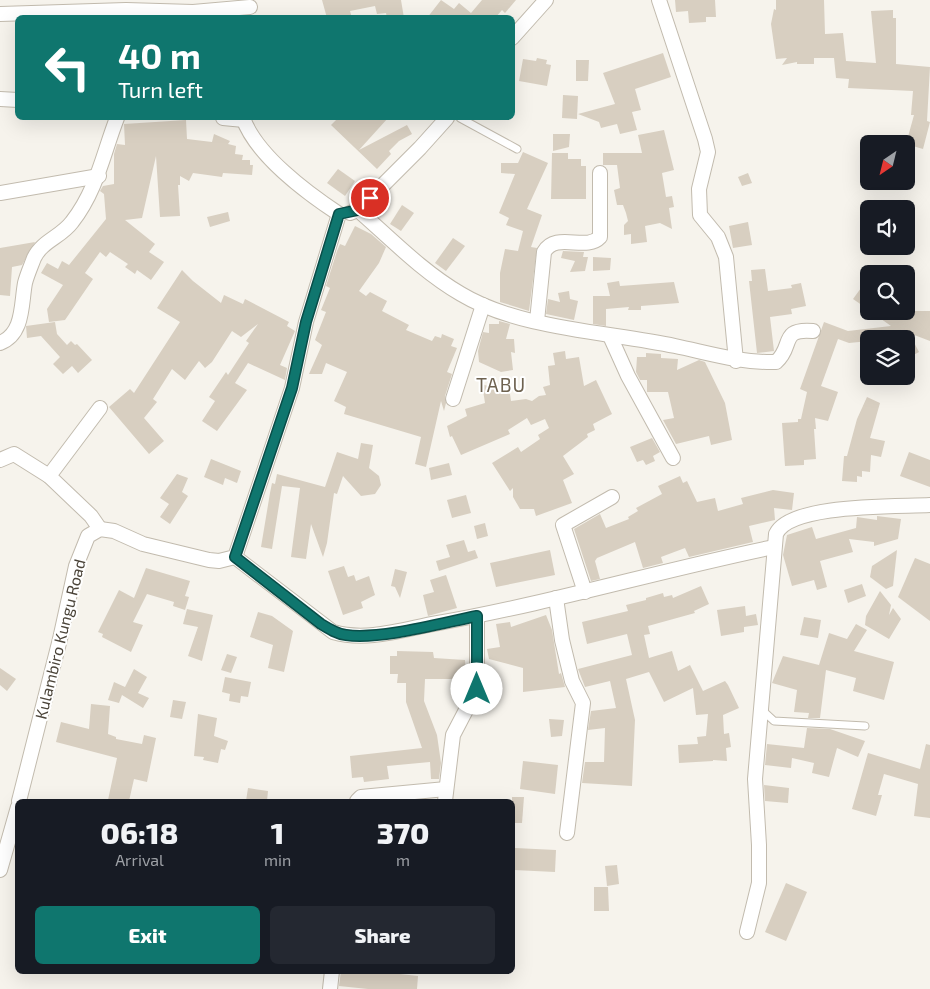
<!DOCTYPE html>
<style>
:root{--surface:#171b24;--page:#242831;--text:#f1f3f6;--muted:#9ea1a6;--accent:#0f766e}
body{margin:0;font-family:"Exo 2",sans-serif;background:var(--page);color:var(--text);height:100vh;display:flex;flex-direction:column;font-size:19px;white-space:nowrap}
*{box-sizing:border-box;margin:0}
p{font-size:16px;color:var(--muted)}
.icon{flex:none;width:28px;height:28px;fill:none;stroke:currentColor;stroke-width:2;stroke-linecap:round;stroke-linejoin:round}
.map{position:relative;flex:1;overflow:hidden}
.side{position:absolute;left:15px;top:799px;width:500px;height:175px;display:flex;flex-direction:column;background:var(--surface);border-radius:8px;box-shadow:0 5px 20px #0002}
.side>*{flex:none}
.hud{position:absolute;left:15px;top:15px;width:500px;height:105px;border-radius:8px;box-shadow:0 5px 20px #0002;background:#0f766e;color:#fff;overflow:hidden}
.needle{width:32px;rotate:215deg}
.buttons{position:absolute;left:860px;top:135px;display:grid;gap:10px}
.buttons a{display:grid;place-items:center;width:55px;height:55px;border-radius:8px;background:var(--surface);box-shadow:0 5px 20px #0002;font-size:25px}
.pin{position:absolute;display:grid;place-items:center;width:42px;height:42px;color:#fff;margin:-21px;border:2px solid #fff;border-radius:50%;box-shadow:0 1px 5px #0007}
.me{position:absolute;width:55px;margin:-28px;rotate:0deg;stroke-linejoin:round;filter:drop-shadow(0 0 4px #0008)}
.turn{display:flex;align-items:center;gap:18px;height:105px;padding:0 20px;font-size:22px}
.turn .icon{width:65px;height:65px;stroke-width:2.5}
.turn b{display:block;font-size:35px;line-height:42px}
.eta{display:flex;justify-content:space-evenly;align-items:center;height:85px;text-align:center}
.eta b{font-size:30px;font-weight:800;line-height:35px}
.cta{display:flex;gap:10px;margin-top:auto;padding:10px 20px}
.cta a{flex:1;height:58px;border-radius:8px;background:var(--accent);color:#fff;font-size:20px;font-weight:800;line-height:58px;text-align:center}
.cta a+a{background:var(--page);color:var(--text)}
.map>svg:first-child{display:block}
.building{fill:#d8cfc1}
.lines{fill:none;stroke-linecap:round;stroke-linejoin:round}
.service-casing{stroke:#c2bbae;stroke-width:9}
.minor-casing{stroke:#c2bbae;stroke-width:16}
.service{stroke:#fff;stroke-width:7}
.minor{stroke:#fff;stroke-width:14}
.route-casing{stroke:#0a4d48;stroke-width:12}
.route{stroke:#0f766e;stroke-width:9}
.labels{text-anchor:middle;stroke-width:4;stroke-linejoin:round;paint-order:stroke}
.street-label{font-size:16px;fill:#4b4439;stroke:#fff}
.quarter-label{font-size:19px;letter-spacing:1px;fill:#6e6250;stroke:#fff}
</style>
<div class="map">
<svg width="930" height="989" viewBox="0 0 930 989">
<rect width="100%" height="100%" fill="#f6f3ec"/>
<!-- building -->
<g class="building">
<path d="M322 0H401L404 18H387L386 13 377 14 375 6 350 11 352 18H327Z"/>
<path d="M441 0 454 9 459 3 471 13 482 0H516L505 13 502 10 495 18H427Z"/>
<path d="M675 0H715L716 17H706V22L689 23 688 11 676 12Z"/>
<path d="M776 0H824L825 34 843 33 846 61 876 63 871 11 893 10V18H896V64L930 67 927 121 930 122 923 149 906 144 914 115H911L913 91 848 88 849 79 836 78 834 58H814V64H797V62L782 65 787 58 776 59 771 24 774 9 776 10Z"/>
<path d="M663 53 671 77 635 89 641 110 632 112 637 130 620 134 617 124 601 128 599 122 578 114 615 104 603 73Z"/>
<path d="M537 58 547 60 546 64 551 65 547 86 519 81 523 59 536 61Z"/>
<path d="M576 60H589L588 81H576Z"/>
<path d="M563 95 578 96 577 119 562 118Z"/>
<path d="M338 118H388L359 150 407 125 412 134 399 141 389 151 391 154 377 169 331 125Z"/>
<path d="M186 120 187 139 212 142 214 134 230 141 228 144 236 146 235 154 243 155 242 160H250V165H253L252 175 223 173 222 177 193 173 189 181 180 176V185H178L180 216 160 217 156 156 142 218 125 220 155 244 149 252 164 262 151 280 137 270 135 274 125 267 128 264 110 252 106 257 100 252 85 273 93 279 65 320 49 322 47 309 63 285 41 273 47 263 58 269 62 261 69 265 106 219 104 194 100 191 103 186 114 184V154L117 144 125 145 124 124Z"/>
<path d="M664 130 674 170 662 173 666 197 672 196 674 207 669 208 672 229 660 223 645 226 647 242 631 244V234L624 235V225L628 221 626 213 623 205H617L614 190 620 188 617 165H603V153H642L638 135Z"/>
<path d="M553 134H570L569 147 553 151Z"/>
<path d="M523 152 548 163 527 209 542 215 531 247 537 248 529 311 500 302V273L505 249 518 251 523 231 506 225 509 218 499 213 515 174 501 173V163H518Z"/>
<path d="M552 153H568V159H581V166H586V199H551Z"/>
<path d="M338 169 355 181 345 196 327 183Z"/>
<path d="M748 173 752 183 742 186 738 177Z"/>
<path d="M402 205 414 213 401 231 390 224Z"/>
<path d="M228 212 230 221 210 227 207 217Z"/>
<path d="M748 222 752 245 733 248 729 226Z"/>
<path d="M355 226 371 234 386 247 379 263 359 291 366 296 370 292 387 301 382 311 409 325 406 330 432 341 435 336 441 338 442 334 454 339 451 346 457 348 447 372 452 374 445 396 446 403 444 411 441 401 426 467 415 464 421 437 344 414 346 407 334 401 347 372 326 363 322 374H309L322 345 315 340 326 312 321 310 330 288 326 286 337 251 340 244 345 246Z"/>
<path d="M453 238 465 246 446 271 435 263Z"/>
<path d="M35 242 22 265 12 267 10 296 0 295V248Z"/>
<path d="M563 251 584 252 583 257H588L585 271 570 272 575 261 561 258Z"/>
<path d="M593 257 611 258 610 270 593 271Z"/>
<path d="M765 269 768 291 792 288 791 285 801 283 806 306 791 309 792 314 770 317 774 351 757 353 749 281H752L751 270Z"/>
<path d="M182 270 193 281 221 303 224 295 243 304 245 299 289 322 287 326 295 331 280 365 287 368 285 380 248 363 235 383 247 390 217 431 202 421 215 401 209 397 226 372 228 375 249 343 246 341 258 324 241 337 232 331 212 362 205 368 199 361 185 380 172 369 153 399 157 402 144 418 164 441 149 454 109 407 130 389 134 393 180 322 157 308Z"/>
<path d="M869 277V310L853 299Z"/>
<path d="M619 281 620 286 674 282 679 303 641 306V310H628L629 307 606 309V326L593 324V296H610L607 283Z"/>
<path d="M569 291 570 299 578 301 574 320 546 314 548 299 560 302 558 293Z"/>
<path d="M870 311H930V341L909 333 919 352 906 359 905 336 869 339V341L849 343 838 339 821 386 838 392 828 421 815 418 816 429H814L816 459 804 460V465L785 466 782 423 798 422V419H801L807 392 800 389 824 322 848 331 891 326Z"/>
<path d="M499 321 510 324 506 339H514L515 353 511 352 513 370 501 372 479 362 478 351 483 332 489 333V324H499Z"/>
<path d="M55 322 57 334 67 345 71 341 75 345 77 344 92 360 78 373 72 366 63 374 53 364 60 357 41 336 27 338 26 326Z"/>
<path d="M565 351 566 359 579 357 584 386 596 380 612 414 593 424 595 430 587 434 588 437 563 456 574 474 563 480 572 503 536 516 534 509H520L513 497V488L510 491 492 463 518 447 521 452 540 439 538 435 549 428 545 419 531 425 527 418 508 430 510 434 461 455 452 436 450 437 447 426 467 416 465 409 485 403 482 384 510 394 511 401 526 399 532 401 539 396 546 395 543 387 550 385 548 366 555 365 553 353Z"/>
<path d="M646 353 661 354V358L678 359 677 370 699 360 705 362 725 403 732 440 711 445 709 436 676 444 663 420 674 418 668 392H647V380H640L636 372 637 357H646Z"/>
<path d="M867 397 880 403 870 438 885 441 881 457 871 455 870 472 862 471V477L857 476V482L842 481 844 456H847L857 419Z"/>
<path d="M652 438 660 452 653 456 655 461 646 465 643 460 637 462 630 447Z"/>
<path d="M361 443 373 445 369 468 379 476 381 485 375 494 361 496 343 476 337 494 334 493 327 543 323 557 311 524 306 559 291 557 300 488 282 486 272 549 261 547 270 493 272 483 275 484 277 474 325 487 337 452 358 459Z"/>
<path d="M909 452 930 460V487L900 476Z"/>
<path d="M211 459 241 471 237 483 225 478 223 485 204 477Z"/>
<path d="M449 463 452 475 431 480 429 468Z"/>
<path d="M177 474 188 478 182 492 188 496 170 524 160 517 169 504 160 498Z"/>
<path d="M680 476 683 483 687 481 697 502 715 498 718 511 743 504 741 498 773 490 794 493 792 510 774 508 775 520 749 526 753 542 689 557 685 548 661 557 663 563 643 568 635 542 597 558 595 561 600 579 591 581 574 529 600 514 606 528 629 519 628 517 638 511 636 508 662 494 658 486Z"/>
<path d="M466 495 471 513 452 518 447 500Z"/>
<path d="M877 516 901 519 898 539 874 546V542L849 539 853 552 820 561 827 587 817 590 814 580 792 586 783 555 787 535 812 527 816 539 856 528 857 517 877 520Z"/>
<path d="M485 523 488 536 477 539 474 526Z"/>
<path d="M464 540 468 552 475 550 478 558 439 571 436 561 450 557 446 545Z"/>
<path d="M550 550 555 575 496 587 490 563Z"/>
<path d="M897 550 893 586 886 589 870 577 872 566Z"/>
<path d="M915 558 930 564V621L898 597Z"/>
<path d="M344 566 348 577 354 575 356 581 369 576 375 595 361 602 363 608 343 615 328 571Z"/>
<path d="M146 568 190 581 185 596 189 597 185 610 173 606 174 602 147 594 133 622 143 625 131 652 102 637 103 634 98 632 119 590 134 598Z"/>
<path d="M395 569 407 572 400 598 395 587 391 586Z"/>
<path d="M446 575 457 608 428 616 423 595 434 592 430 580Z"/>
<path d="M862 584 866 596 848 603 844 590Z"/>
<path d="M701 586 709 604 694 611 695 613 648 626 650 634 644 635 649 658 672 651 678 671 690 665 703 691 725 681 728 685 739 708 723 715 724 734 729 733 731 747 726 748 727 761 713 760V761L679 763 678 745 698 744 697 737 706 736 708 714 696 715 693 688 664 702 649 672 626 679 635 720 632 786 582 783 585 762H604L605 728 588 730 591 711 616 708 610 681 585 687 578 669 632 655 627 634 587 644 582 622 628 611 626 605 646 600V598L663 593 664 597 672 595 673 598Z"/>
<path d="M880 591 891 605 889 615 893 608 901 619 889 639 865 625 866 616Z"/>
<path d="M745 606 746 616 756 614 758 625 744 627V632L721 636 717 610Z"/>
<path d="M187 609 213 615 202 661 188 656 198 627 183 624Z"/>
<path d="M258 612 272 616 293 631 284 672 268 668 273 645 250 637Z"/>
<path d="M546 615 552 630 559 674 561 673 565 687 523 692V668L489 659 487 649 500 647 496 624 510 622 511 627Z"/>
<path d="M804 617 821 620 818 638 800 635Z"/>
<path d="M856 624 867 630 854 651 894 662 884 700 853 691 856 678 826 670 820 718H808L809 713 794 712 797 690 772 683 783 656 819 665 829 633 847 639Z"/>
<path d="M397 651 433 652 434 658 465 660 466 679H425L424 701 437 735 441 763 439 779H431L430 762 387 766 389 779 364 782 363 777 352 778 350 756 422 748 406 702V683H397L398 674H390V656H397Z"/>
<path d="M227 654 237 657 231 673 221 670Z"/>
<path d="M0 668 16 679 7 691 0 685Z"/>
<path d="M134 669 147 677 138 693 149 698 143 708 122 695 119 703 108 700 114 682 125 687Z"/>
<path d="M486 672H490L494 694 485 693Z"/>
<path d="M225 677 251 682 248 697 241 696 240 703 229 701 230 694 222 692Z"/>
<path d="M173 700 186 702 182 719 170 717Z"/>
<path d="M91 704 110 706 108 734 116 737V739L142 744 144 735 156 738 147 782 134 779 129 801 108 800 117 758 56 742 61 722 89 729Z"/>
<path d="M198 714 217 718 214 736 228 741 225 750 221 749 218 763 203 760 204 757 194 756Z"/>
<path d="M549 719 564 720 562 736 551 737Z"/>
<path d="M807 728 830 729 865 741 858 757 837 748 829 777 812 773 814 763 792 758 791 768 765 765 767 744 804 748Z"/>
<path d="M926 744 930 745V818L914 816 918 784 884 774 878 795H882L876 816 852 809 868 753 920 769Z"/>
<path d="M523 761 558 765 555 794 520 789Z"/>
<path d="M764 785 789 788 788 803 765 801Z"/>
<path d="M248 788 268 791 267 801H246Z"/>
<path d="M512 797H524L522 823H512Z"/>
<path d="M515 848 556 850 555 872 514 870Z"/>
<path d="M617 865 619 884 607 886 605 866Z"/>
<path d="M786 883 807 892 786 941 765 932Z"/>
<path d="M594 887H608L609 911H594Z"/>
<path d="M341 971H373L418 976 417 989H368L339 986Z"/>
</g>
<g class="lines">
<defs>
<g id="service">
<path d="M460 118 517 149"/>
<path d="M761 709 774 721 865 726"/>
</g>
<g id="minor">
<path d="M659 0 705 139 708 152 699 189 700 215 718 237 726 257 736 361"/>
<path d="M0 14 126 10 193 12 250 7"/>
<path d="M512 38 546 0"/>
<path d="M0 99 18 100"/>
<path d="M223 118 244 120"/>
<path d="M243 118C256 155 307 193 339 214"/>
<path d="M0 193 99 176"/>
<path d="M358 210C391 239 423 272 461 294 519 329 609 332 675 346 709 353 740 363 776 362 794 347 779 328 813 331"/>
<path d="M350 213 358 210 420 148 447 118"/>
<path d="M537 321 544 252C556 231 586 252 600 237V173"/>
<path d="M610 336 628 376 673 458"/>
<path d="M0 343C24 334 21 304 25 283 27 275 31 266 34 258 42 241 61 237 72 222 97 190 103 154 117 118"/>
<path d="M453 399 483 305"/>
<path d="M0 460 14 454 49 476"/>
<path d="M100 529 91 516 49 476 100 408"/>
<path d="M235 557 333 632C367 642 404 629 438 623 551 603 662 570 774 547"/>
<path d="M585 592 563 525 612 497"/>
<path d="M556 598 562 640 572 681 583 703 567 833"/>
<path d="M19 801 60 639 76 566 88 536 100 529 114 531 143 544 209 560 219 561 235 557 292 388 306 322 339 214"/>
<path d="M357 801 361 797 446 789"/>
<path d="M445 801 453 735 477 689V616"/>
<path d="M0 870 18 807"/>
<path d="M747 932 759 883V845L755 779 776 534C790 503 898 507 930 505"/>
<path d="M330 989 332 971"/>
</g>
</defs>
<!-- service casing -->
<use href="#service" class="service-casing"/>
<!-- minor casing -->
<use href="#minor" class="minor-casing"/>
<!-- service -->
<use href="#service" class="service"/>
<!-- minor -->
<use href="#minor" class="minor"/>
</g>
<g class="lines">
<defs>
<path id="route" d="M370 198 358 210 339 214 306 322 292 388 235 557 321 624C329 629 337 634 346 635 380 640 442 623 477 616V689"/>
</defs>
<!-- route casing -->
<use href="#route" class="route-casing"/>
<!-- route -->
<use href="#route" class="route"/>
</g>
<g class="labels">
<!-- street labels -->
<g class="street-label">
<text transform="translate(60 639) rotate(-76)" y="6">Kulambiro Kungu Road</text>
</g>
<!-- quarter labels -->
<g class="quarter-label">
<text x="501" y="392">TABU</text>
</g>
</g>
</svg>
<div class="buttons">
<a><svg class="needle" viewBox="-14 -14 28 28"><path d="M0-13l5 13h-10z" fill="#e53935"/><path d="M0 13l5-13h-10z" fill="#9ea1a6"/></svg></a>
<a><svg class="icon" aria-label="sound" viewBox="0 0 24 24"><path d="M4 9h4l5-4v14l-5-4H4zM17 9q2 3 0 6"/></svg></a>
<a><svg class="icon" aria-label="search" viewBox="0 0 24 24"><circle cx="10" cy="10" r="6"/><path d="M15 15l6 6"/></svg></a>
<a><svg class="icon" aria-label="layers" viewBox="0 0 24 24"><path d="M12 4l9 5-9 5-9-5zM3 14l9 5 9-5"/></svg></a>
</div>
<div class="pin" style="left:370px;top:198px;background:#d93025"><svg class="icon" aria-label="arrive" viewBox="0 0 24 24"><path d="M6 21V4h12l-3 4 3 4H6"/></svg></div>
<svg class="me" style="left:477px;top:689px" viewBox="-20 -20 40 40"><circle r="19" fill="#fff"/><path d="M0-13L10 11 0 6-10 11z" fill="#0f766e"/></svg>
<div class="hud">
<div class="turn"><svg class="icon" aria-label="left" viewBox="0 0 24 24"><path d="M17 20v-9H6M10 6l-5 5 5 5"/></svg><div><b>40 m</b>Turn left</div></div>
</div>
<section class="side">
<div class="eta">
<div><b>06:18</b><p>Arrival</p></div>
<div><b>1</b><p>min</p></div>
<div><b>370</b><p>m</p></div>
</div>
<div class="cta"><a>Exit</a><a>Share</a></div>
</section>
</div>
